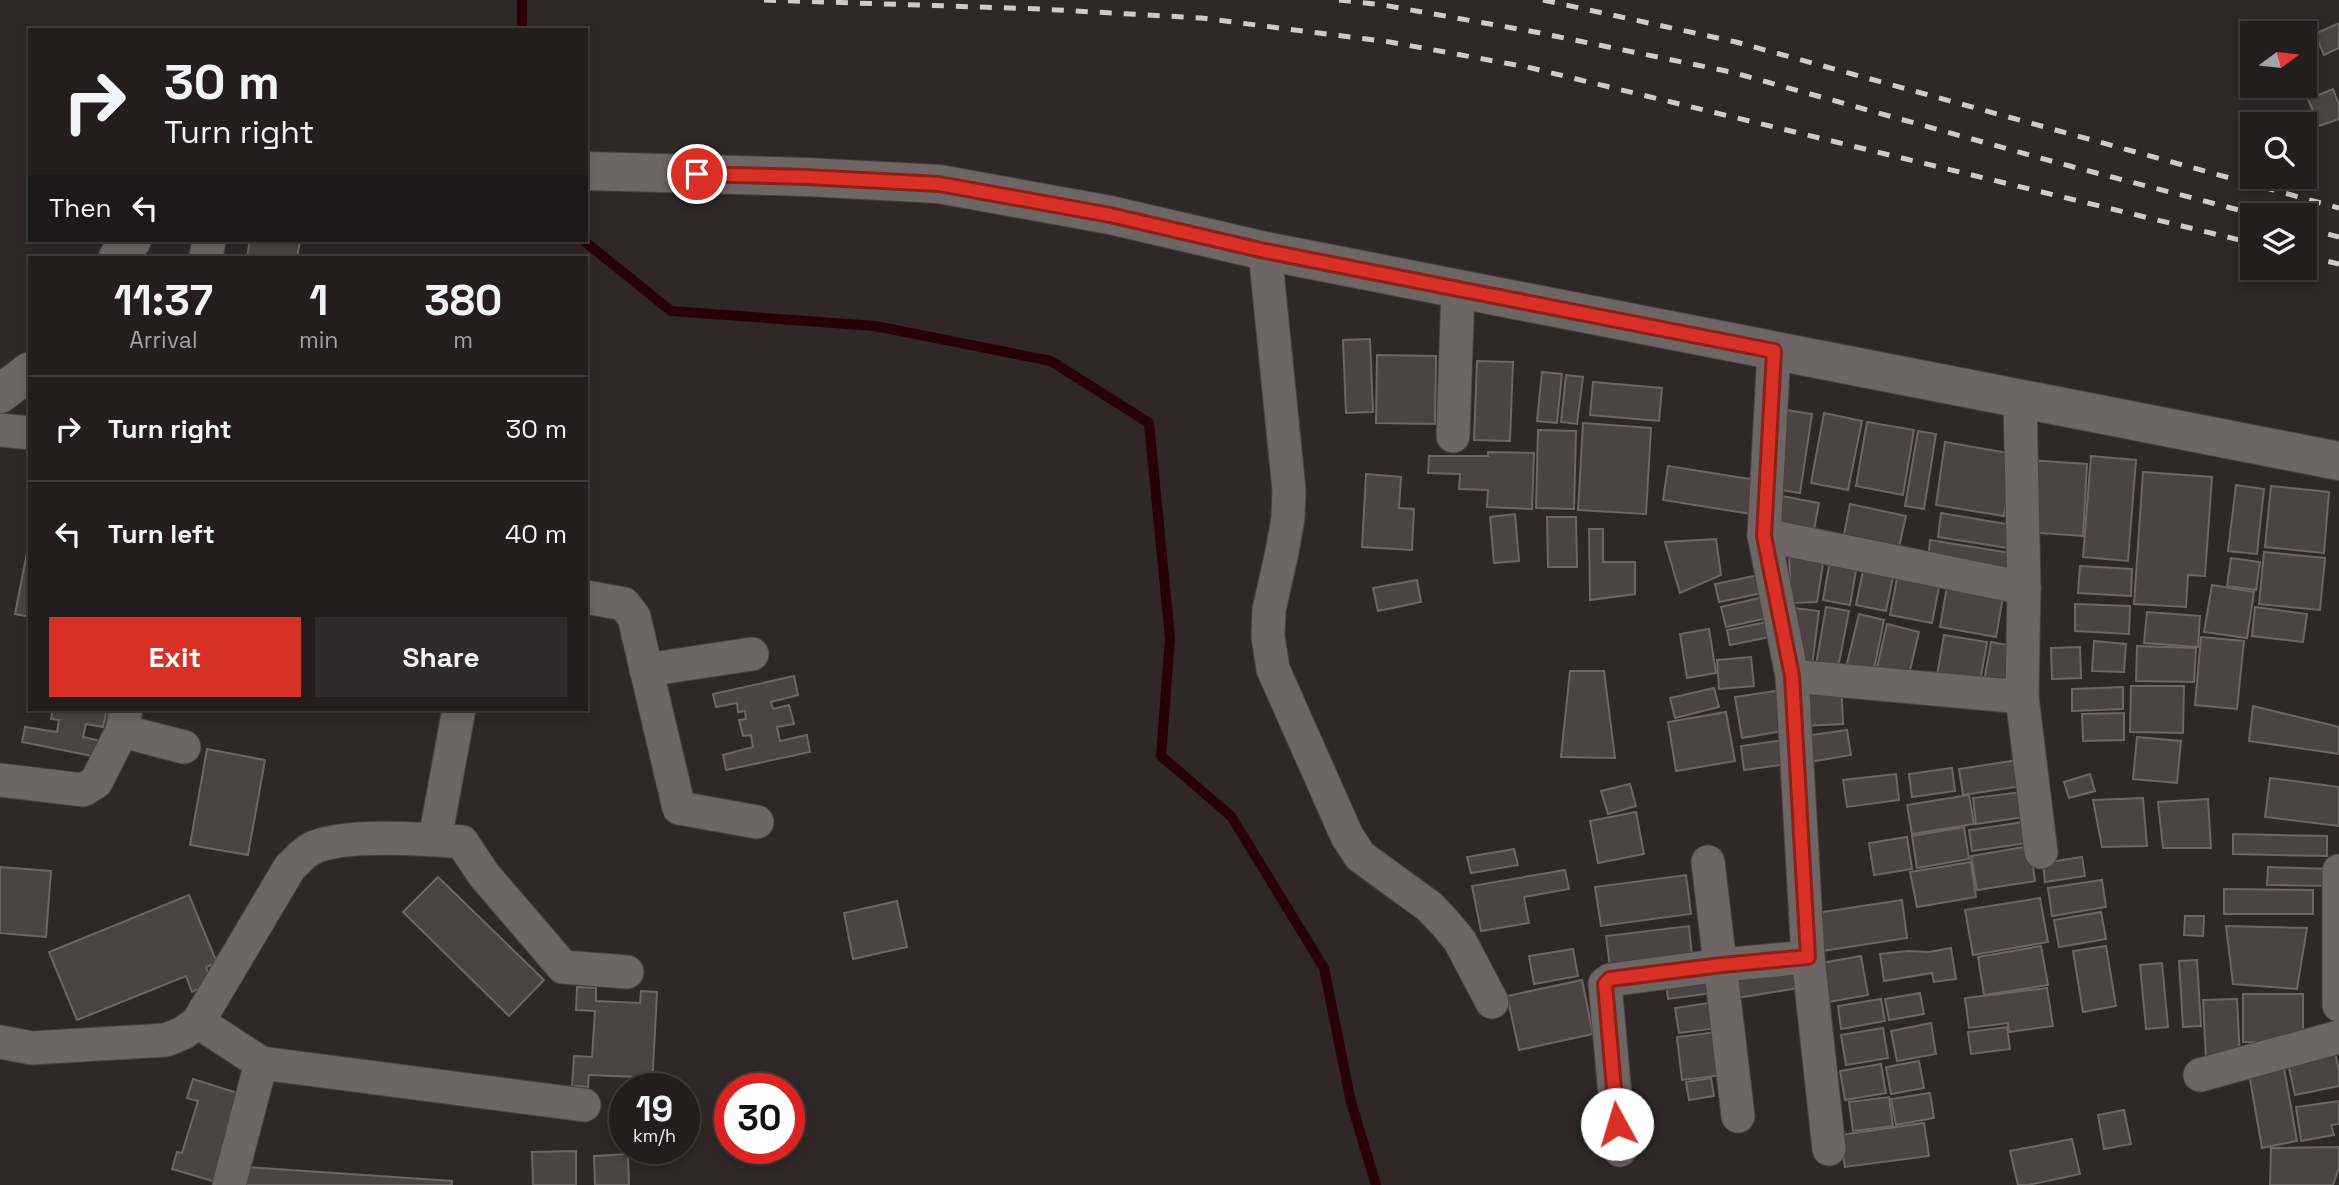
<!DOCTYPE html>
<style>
:root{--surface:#231d1e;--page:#2f2a2b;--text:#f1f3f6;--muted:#a3a2a4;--line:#403b3c;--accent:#d93025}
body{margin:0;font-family:"Space Grotesk",sans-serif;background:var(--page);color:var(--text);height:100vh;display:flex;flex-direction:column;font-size:26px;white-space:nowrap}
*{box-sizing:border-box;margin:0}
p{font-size:23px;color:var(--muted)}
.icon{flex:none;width:38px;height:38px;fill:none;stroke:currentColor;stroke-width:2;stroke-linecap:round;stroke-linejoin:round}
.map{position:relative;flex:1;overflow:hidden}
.sheet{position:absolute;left:28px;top:256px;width:560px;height:455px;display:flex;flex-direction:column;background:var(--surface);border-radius:0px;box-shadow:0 4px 10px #0003,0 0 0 2px var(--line)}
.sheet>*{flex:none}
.hud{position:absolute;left:28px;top:28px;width:560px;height:214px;border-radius:0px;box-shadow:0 4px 10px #0003,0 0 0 2px var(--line);background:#231d1e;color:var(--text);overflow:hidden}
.needle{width:46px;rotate:75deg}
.fabs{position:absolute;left:2240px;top:21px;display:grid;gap:14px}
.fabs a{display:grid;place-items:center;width:77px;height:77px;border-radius:0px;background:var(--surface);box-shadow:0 4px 10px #0003,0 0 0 2px var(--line);font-size:35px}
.speed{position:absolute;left:609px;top:1073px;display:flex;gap:14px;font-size:35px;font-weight:700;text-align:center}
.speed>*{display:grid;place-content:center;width:91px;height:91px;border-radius:50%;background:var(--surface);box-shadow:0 4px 10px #0003,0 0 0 2px var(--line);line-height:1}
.speed small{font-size:18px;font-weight:400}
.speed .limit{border:10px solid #d22;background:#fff;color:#111}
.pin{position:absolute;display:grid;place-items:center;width:60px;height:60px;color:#fff;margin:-30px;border:4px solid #fff;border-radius:50%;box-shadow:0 2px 7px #0007}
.me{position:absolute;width:77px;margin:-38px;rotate:354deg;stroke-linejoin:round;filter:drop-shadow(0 0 5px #0008)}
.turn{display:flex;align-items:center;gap:24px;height:147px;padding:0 21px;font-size:32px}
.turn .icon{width:91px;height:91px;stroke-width:2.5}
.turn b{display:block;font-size:49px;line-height:60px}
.then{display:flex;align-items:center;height:66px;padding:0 21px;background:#0003;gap:14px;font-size:26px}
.eta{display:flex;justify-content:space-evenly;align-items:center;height:119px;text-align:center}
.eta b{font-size:42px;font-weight:700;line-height:49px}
.action{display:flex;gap:14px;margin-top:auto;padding:14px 21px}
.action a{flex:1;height:80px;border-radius:0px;background:var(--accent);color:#fff;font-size:28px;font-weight:700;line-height:80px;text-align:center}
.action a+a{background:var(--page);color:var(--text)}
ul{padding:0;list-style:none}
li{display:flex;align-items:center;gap:21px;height:105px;padding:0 21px;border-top:2px solid var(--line)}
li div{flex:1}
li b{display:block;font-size:26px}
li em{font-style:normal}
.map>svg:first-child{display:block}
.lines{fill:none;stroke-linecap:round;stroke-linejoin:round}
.stream{stroke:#290008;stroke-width:10}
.building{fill:#4c4343;stroke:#6e6565;stroke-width:2}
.minor-casing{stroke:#484242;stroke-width:35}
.tertiary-casing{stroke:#484242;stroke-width:40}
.minor{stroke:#6e6565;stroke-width:33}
.tertiary{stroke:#6e6565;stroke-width:38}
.rail{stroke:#d1caca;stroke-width:5;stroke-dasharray:12 12;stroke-linecap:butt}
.route-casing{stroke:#8d1f18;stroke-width:18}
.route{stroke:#d93025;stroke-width:12}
</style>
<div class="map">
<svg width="2339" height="1185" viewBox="0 0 2339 1185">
<rect width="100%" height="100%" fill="#2f2728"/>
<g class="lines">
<!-- stream -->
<g class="stream">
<path d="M522 30V0"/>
<path d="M583 240 671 311 875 326 1051 361 1149 423 1170 638 1161 756 1231 816 1324 968 1351 1102 1376 1185"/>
</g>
</g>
<!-- building -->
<g class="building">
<path d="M2339 23V48L2324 55 2315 34Z"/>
<path d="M2333 89 2339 105V119L2319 126 2308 99Z"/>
<path d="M250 240H291L300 242 297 257H247Z"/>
<path d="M1370 339 1373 412 1346 413 1343 340Z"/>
<path d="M1377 355 1436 356 1435 424 1376 423Z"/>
<path d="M1477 361 1513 362 1510 441 1474 440Z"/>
<path d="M1542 372 1562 374 1557 423 1537 421Z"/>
<path d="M1566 375 1583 377 1577 424 1561 422Z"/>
<path d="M1593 382 1662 388 1659 421 1590 415Z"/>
<path d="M1780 409 1812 414 1800 493 1768 488Z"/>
<path d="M1824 413 1862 421 1848 490 1811 483Z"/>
<path d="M1867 422 1914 430 1903 495 1856 486Z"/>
<path d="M1583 423 1651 428 1646 514 1578 510Z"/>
<path d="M1538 430 1576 431 1574 509 1536 508Z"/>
<path d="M1918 431 1936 434 1924 509 1905 506Z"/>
<path d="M1945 442 2014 454 2004 516 1936 505Z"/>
<path d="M1488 452 1534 453 1532 509 1487 507 1488 490 1459 489 1460 474 1428 473 1429 456H1488Z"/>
<path d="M2091 456 2136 460 2128 561 2083 557Z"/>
<path d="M2028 460 2087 464 2083 536 2024 532Z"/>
<path d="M1668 466 1763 481 1758 515 1663 500Z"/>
<path d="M2143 472 2212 477 2205 576 2188 575 2186 607 2134 604Z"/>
<path d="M1366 474 1401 477 1399 508 1414 509 1412 550 1362 547Z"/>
<path d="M2236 485 2264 489 2257 554 2228 551Z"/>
<path d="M2271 486 2329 492 2324 553 2265 547Z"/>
<path d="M1777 495 1819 503 1812 541 1770 532Z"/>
<path d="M1850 504 1906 516 1897 556 1842 545Z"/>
<path d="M1941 513 2018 526 2014 549 1938 537Z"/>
<path d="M1515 514 1519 561 1494 563 1490 517Z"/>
<path d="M1547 517H1576L1577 567H1548Z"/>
<path d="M1589 529H1603V562H1635V594L1590 600Z"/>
<path d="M30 537V617L15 614Z"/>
<path d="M1716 539 1721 575 1680 593 1665 542Z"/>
<path d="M1930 540 2017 554 2014 575 1928 561Z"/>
<path d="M1789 552 1824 557 1817 602 1791 603Z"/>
<path d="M2264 552 2325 558 2320 610 2259 604Z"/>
<path d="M2231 558 2260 562 2256 590 2227 586Z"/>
<path d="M1830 560 1857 565 1850 605 1823 600Z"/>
<path d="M1864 566 1894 572 1886 611 1856 605Z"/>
<path d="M2080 566 2132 569 2131 596 2078 593Z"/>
<path d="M1769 573 1773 591 1719 602 1715 584Z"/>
<path d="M1898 573 1940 582 1932 623 1890 615Z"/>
<path d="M1417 580 1421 602 1378 611 1373 588Z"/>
<path d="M1948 581 2004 591 1996 637 1940 627Z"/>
<path d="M2212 585 2254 592 2247 638 2204 632Z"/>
<path d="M1772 595 1777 616 1726 627 1721 607Z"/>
<path d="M2075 604 2130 606 2129 634 2075 631Z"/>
<path d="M1826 607 1849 611 1838 668 1816 665Z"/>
<path d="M2255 607 2307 614 2303 642 2252 636Z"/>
<path d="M1794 608 1819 611 1812 666H1794Z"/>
<path d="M2147 612 2200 616 2198 647 2144 643Z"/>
<path d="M1859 614 1884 620 1873 674 1846 668Z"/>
<path d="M1772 621 1775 636 1730 645 1727 630Z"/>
<path d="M1887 624 1919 632 1908 679 1876 672Z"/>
<path d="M1709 629 1716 673 1687 678 1680 634Z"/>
<path d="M1944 635 1987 642 1979 688 1936 681Z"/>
<path d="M2201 637 2244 641 2237 709 2195 705Z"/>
<path d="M2094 641 2126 644 2124 672 2092 671Z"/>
<path d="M1991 642 2018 647 2010 692 1983 687Z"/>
<path d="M2137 646 2196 648 2194 682 2136 681Z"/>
<path d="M2080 647 2081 678 2052 679 2051 648Z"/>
<path d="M1751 657 1754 686 1719 689 1717 660Z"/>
<path d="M1570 671H1604L1615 758 1561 757Z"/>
<path d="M794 676 798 695 771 702 773 709 789 705 794 724 777 727 780 741 807 735 810 752 726 770 723 755 753 747 751 735 743 736 739 720 746 719 745 711 738 712 737 703 716 707 713 694Z"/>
<path d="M1841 680 1843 724 1802 726 1800 682Z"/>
<path d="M2131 686H2184L2183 733 2130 732Z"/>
<path d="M2123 687V709L2072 711V689Z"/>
<path d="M1714 688 1719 707 1675 718 1670 698Z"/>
<path d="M1782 690 1789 730 1742 738 1735 697Z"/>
<path d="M2253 706 2339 727V754L2249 741Z"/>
<path d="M53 709H107L103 727 86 724 83 737 110 743 107 759 22 742 25 727 57 732 59 720 51 719Z"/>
<path d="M1726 712 1735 761 1676 771 1668 722Z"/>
<path d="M2124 713V740L2083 741 2082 714Z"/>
<path d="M1847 730 1851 755 1809 762 1805 736Z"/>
<path d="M2137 737 2181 741 2177 783 2133 779Z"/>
<path d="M1791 739 1794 763 1744 770 1741 746Z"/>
<path d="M207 749 265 760 248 855 190 845Z"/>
<path d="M2018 760 2022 786 1963 795 1959 769Z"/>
<path d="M1952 768 1955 791 1912 797 1909 774Z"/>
<path d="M1896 774 1899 800 1847 807 1843 780Z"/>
<path d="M2090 774 2095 791 2069 798 2064 782Z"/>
<path d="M2270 778 2339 787V826L2265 817Z"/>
<path d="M1630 784 1636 806 1608 814 1601 791Z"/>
<path d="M2022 792 2025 817 1976 824 1973 798Z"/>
<path d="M1969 795 1974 824 1912 834 1907 805Z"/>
<path d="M2143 798 2147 846 2102 847 2093 800Z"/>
<path d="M2208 799 2211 848H2163L2158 802Z"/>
<path d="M1636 812 1644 854 1598 863 1590 821Z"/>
<path d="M2031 821 2034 842 1972 851 1969 830Z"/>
<path d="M1964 827 1969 859 1917 868 1912 836Z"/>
<path d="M2233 834 2327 836V856L2233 854Z"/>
<path d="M1907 837 1912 869 1874 875 1869 843Z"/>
<path d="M2030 846 2035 881 1977 890 1971 856Z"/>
<path d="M1514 849 1518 865 1471 873 1467 857Z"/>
<path d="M2082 857 2085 876 2045 882 2043 863Z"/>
<path d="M1971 862 1976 897 1917 907 1910 872Z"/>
<path d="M0 867 51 871 46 937 0 933Z"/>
<path d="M2268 867 2330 869 2329 886 2267 885Z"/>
<path d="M1565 870 1569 889 1524 897 1529 923 1481 931 1472 886Z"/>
<path d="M1686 875 1691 914 1601 926 1595 887Z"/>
<path d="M438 877 544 980 509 1016 403 912Z"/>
<path d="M2102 880 2106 907 2052 916 2048 888Z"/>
<path d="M2224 889 2313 890V914H2224Z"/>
<path d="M189 895 217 963 206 967 212 983 192 992 186 976 77 1020 49 952Z"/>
<path d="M2040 898 2048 942 1973 955 1965 910Z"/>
<path d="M1902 900 1907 938 1822 951 1816 913Z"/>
<path d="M897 901 907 947 853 959 844 913Z"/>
<path d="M2101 912 2106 939 2059 947 2054 920Z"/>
<path d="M2185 916H2204L2203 936 2184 935Z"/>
<path d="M1689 926 1692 957 1610 967 1606 936Z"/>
<path d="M2226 926 2307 928 2297 989 2233 984Z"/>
<path d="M2041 946 2048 985 1984 995 1978 957Z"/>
<path d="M2106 946 2116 1006 2083 1012 2073 951Z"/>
<path d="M1951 948 1956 979 1934 982 1932 973 1884 981 1880 954 1908 951 1929 952Z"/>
<path d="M1573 949 1578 976 1534 984 1529 956Z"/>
<path d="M1861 956 1868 995 1817 1004 1810 965Z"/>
<path d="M2197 960 2201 1026 2183 1027 2179 961Z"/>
<path d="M1801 962 1805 987 1737 998 1733 973Z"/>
<path d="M2162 963 2168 1027 2146 1029 2140 965Z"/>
<path d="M1710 971 1713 993 1668 999 1665 976Z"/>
<path d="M1582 980 1593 1034 1519 1050 1507 996Z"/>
<path d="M577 987 596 988V1001L640 1003 641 991 657 992 652 1088H635L636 1077 589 1075 588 1087 572 1086 574 1056 592 1057 595 1011 576 1010Z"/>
<path d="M2047 988 2053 1026 2009 1032 2008 1023 1969 1028 1965 998Z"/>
<path d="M1920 993 1924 1014 1889 1020 1885 999Z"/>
<path d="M2243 994H2303V1043L2243 1042Z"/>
<path d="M1881 999 1885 1021 1841 1029 1838 1006Z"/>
<path d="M2237 999 2240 1058 2206 1060 2203 1000Z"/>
<path d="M1722 1001 1726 1027 1679 1033 1675 1008Z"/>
<path d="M1931 1023 1936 1054 1897 1061 1891 1031Z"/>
<path d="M2007 1027 2010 1049 1971 1054 1968 1032Z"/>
<path d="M1883 1028 1888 1058 1846 1065 1841 1035Z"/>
<path d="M1725 1031 1731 1074 1682 1080 1677 1037Z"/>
<path d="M2335 1050 2339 1072V1086L2295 1095 2287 1059Z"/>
<path d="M1919 1061 1924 1088 1891 1094 1886 1067Z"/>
<path d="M2283 1062 2297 1141 2262 1148 2248 1068Z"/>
<path d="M1881 1064 1886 1093 1845 1100 1840 1071Z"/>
<path d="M1711 1078 1714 1096 1689 1100 1686 1082Z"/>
<path d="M193 1079 241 1094 227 1126 232 1127 216 1182 172 1169 177 1152 182 1153 198 1101 187 1098Z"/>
<path d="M1930 1093 1934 1118 1896 1125 1891 1099Z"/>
<path d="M1889 1097 1893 1126 1853 1131 1849 1102Z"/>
<path d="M2339 1101V1124L2331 1125 2334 1135 2301 1141 2296 1107Z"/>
<path d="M2124 1110 2131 1144 2104 1149 2098 1115Z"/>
<path d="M1924 1123 1929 1156 1845 1167 1840 1135Z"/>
<path d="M2072 1139 2080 1174 2028 1185H2018L2010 1151Z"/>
<path d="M2339 1147V1168L2333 1185H2270L2271 1148Z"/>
<path d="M576 1151V1185H533L532 1152Z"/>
<path d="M628 1154 629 1185H595L594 1156Z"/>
<path d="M248 1167 452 1181V1185H246Z"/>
</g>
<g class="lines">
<defs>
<g id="minor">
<path d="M1265 251 1289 490 1288 518 1282 552 1269 610 1268 636 1273 669 1347 836 1360 856 1430 907 1446 924 1460 941 1492 1002"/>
<path d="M206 257 209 240"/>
<path d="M1774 351 1764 535 1792 676 1808 957 1829 1149"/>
<path d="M2020 399 2024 588 2022 697 2041 852"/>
<path d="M0 430 30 433"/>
<path d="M1453 436 1458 289"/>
<path d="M1764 535 2024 588"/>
<path d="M586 597 624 604 634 617 679 808 757 822"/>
<path d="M646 670 752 654"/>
<path d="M1792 676 2022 697"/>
<path d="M122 731 184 747"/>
<path d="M0 780 83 790 96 782 122 731 126 709"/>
<path d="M435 839 459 709"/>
<path d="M1708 862 1738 1116"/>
<path d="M2339 871V1005"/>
<path d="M198 1022 261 1063 584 1105"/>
<path d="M0 1042 32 1048 166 1040 183 1033 198 1022 290 867C297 861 303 853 311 849 340 833 427 839 462 842L484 875 563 967 627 972"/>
<path d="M2200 1075 2339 1037"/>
<path d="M1620 1150 1605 984 1610 980 1722 965 1808 957"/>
<path d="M229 1185 261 1063"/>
</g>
<g id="tertiary">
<path d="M586 171 806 177 939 184 1110 215 1265 251 2339 461"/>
<path d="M118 257 132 240"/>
<path d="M0 394 30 371"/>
</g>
</defs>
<!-- minor casing -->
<use href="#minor" class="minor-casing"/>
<!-- tertiary casing -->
<use href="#tertiary" class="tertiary-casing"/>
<!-- minor -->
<use href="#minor" class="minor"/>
<!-- tertiary -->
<use href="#tertiary" class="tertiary"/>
<!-- rail -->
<g class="rail">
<path d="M764 0 1040 9 1201 18 1390 42 1527 67 2252 243"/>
<path d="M1339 0 1383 5 1535 32 1731 72 2062 164 2258 215"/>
<path d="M1543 0 1736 42 2339 208"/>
<path d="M2305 228 2339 237"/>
<path d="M2305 256 2339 264"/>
</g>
</g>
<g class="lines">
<defs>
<path id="route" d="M697 174 806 177 939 184 1110 215 1265 251 1774 351 1764 536 1792 676 1808 957 1722 965 1610 979 1605 984 1617 1124"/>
</defs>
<!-- route casing -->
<use href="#route" class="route-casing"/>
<!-- route -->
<use href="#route" class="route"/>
</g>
</svg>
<div class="fabs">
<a><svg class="needle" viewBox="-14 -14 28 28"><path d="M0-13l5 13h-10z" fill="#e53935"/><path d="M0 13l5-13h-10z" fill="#a3a2a4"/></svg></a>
<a><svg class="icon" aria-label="search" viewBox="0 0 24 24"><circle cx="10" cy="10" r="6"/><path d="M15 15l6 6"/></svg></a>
<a><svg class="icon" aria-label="layers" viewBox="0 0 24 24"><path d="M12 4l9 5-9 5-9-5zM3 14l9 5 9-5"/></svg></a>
</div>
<div class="speed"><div>19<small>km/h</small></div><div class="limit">30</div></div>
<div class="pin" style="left:697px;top:174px;background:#d93025"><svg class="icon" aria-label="arrive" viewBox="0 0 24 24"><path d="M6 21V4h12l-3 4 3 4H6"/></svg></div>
<svg class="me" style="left:1617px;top:1124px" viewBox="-20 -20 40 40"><circle r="19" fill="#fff"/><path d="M0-13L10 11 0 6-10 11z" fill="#d93025"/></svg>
<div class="hud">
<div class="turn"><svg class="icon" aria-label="right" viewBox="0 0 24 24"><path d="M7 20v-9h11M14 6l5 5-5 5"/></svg><div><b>30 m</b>Turn right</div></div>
<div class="then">Then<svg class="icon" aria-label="left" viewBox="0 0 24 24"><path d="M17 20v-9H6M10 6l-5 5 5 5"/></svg></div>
</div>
<section class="sheet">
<div class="eta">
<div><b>11:37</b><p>Arrival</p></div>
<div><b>1</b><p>min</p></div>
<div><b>380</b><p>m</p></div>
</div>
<ul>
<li><svg class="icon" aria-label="right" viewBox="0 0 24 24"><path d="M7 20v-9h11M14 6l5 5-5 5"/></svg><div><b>Turn right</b></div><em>30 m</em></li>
<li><svg class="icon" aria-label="left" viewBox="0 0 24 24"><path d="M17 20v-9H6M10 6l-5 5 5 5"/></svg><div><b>Turn left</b></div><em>40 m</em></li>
</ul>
<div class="action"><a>Exit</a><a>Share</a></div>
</section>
</div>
